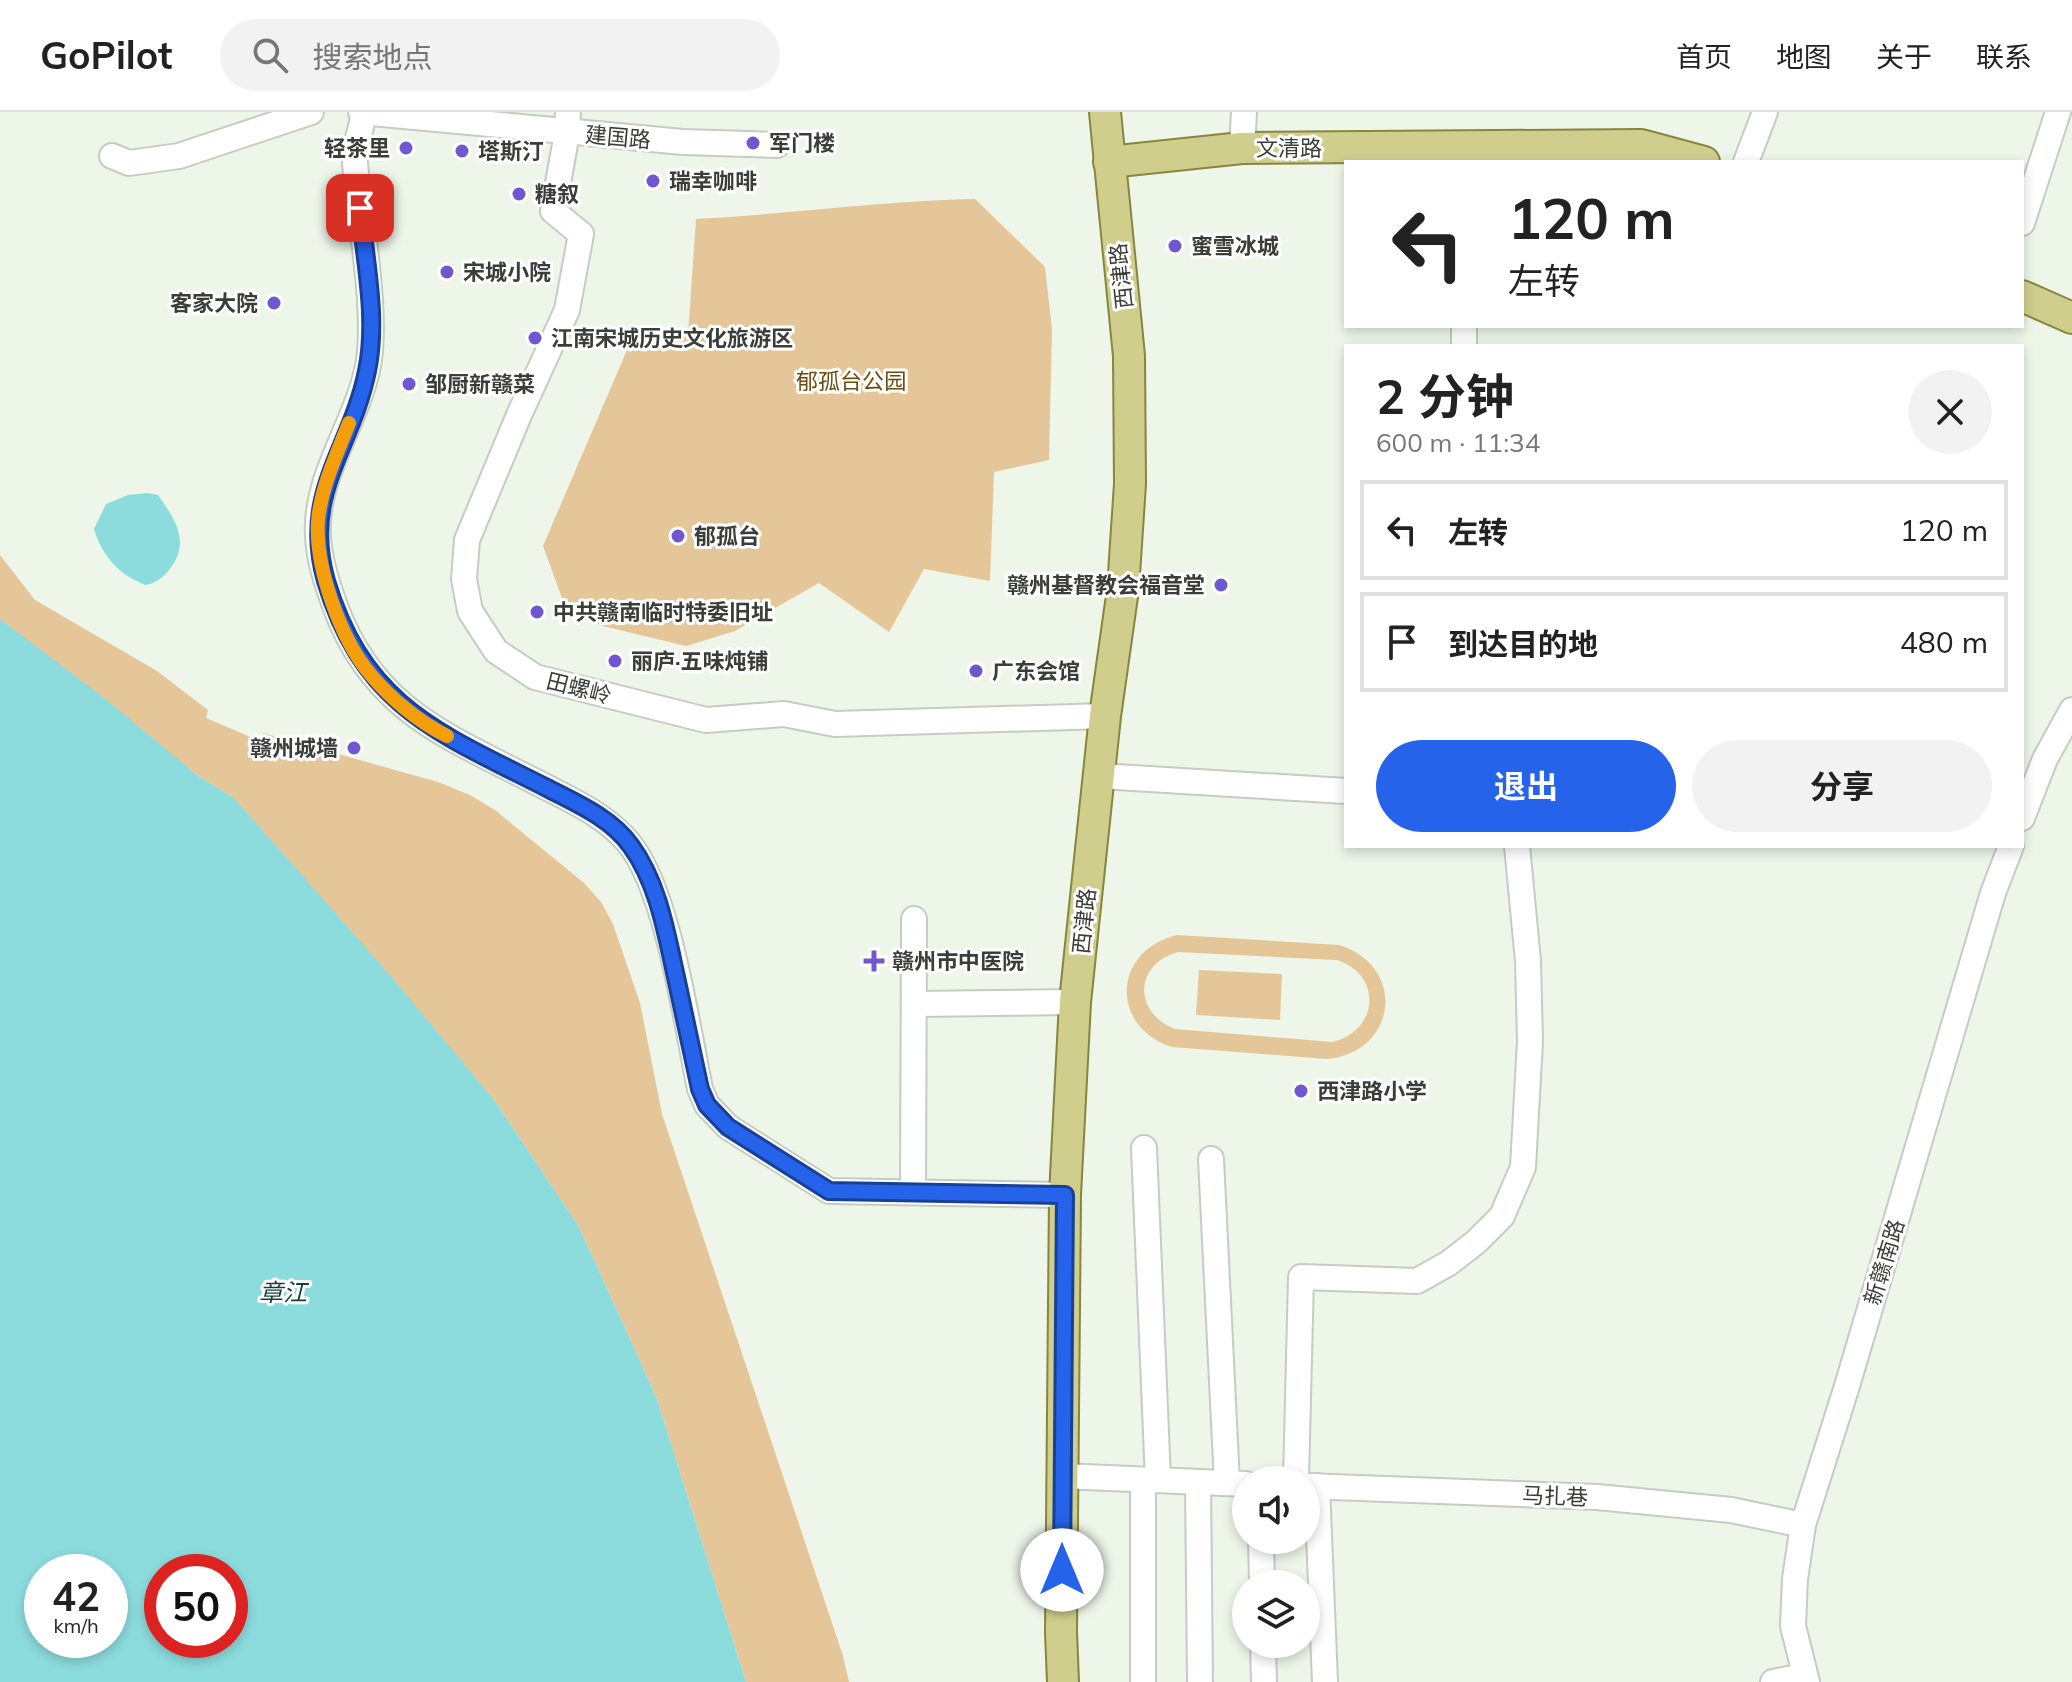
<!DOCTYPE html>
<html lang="zh">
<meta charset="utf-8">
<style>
:root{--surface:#fff;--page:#f2f2f2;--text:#222;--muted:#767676;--line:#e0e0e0;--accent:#2563eb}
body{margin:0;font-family:Mulish,"Noto Sans SC",sans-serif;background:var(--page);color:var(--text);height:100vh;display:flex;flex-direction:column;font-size:30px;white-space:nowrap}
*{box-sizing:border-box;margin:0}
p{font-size:26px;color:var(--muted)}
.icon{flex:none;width:44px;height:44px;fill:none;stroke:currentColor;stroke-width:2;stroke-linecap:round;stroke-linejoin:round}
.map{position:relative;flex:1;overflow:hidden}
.drawer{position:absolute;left:1344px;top:232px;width:680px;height:504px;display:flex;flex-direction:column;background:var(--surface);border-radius:0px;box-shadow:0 4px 12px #0003}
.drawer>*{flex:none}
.hud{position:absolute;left:1344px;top:48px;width:680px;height:168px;border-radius:0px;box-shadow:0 4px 12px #0003;background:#fff;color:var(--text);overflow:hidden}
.controls{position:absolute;left:1232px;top:1354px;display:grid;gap:16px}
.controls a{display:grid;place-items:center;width:88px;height:88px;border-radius:50%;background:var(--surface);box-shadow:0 4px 12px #0003;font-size:40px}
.speed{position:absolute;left:24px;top:1442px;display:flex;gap:16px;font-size:40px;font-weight:700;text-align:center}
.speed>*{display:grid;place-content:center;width:104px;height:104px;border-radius:50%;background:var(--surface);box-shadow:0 4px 12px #0003;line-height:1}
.speed small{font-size:20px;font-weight:400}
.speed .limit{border:12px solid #d22;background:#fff;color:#111}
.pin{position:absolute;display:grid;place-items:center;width:68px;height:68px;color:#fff;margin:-34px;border-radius:16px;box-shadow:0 4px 12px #0006}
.me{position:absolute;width:88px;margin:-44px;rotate:0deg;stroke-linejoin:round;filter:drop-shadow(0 0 6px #0008)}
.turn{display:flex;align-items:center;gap:28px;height:168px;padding:0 32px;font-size:36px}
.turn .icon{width:104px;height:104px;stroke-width:2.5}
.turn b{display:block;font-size:56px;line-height:68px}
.round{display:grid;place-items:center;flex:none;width:84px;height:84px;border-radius:42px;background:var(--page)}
.head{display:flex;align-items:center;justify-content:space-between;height:136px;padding:0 32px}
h1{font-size:48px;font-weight:700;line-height:60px}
.primary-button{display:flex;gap:16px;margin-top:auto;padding:16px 32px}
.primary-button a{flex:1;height:92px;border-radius:48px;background:var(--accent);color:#fff;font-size:32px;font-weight:700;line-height:92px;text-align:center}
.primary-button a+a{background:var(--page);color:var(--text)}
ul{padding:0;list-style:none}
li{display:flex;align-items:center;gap:24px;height:100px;margin:0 16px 12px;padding:0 16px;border:4px solid var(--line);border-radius:0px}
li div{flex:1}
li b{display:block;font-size:30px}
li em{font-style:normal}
header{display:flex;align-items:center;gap:48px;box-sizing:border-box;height:112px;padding:0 40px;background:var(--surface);border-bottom:2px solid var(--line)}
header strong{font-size:38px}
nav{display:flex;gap:44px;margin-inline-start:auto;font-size:28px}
.search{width:560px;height:72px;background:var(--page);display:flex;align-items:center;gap:20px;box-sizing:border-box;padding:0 28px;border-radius:44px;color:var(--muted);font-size:30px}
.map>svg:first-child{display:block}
.green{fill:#e5c698;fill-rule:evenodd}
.water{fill:#8cdcde;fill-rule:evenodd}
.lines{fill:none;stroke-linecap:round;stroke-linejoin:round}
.minor-casing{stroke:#c4cdc1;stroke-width:28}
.major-casing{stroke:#87863e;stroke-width:34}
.minor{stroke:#fff;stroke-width:24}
.major{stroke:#d0ce8d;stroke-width:30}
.route-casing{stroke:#184099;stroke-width:20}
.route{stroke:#2563eb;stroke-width:14}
.slow{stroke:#f59e0b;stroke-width:14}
.poi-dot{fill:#6e57d0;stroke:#fff;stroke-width:3}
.labels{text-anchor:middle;stroke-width:6;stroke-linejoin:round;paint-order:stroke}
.street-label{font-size:22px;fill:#3a3d38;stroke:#fff}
.poi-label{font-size:22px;font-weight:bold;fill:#3a3d38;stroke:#fff;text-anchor:start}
.park-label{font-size:22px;fill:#6d4b0b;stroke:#fff}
.water-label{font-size:24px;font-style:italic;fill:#173d3e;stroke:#fff}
</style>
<header>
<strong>GoPilot</strong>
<div class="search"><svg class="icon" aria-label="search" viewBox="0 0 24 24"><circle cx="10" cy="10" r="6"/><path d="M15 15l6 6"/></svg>搜索地点</div>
<nav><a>首页</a><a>地图</a><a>关于</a><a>联系</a></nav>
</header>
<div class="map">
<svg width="2072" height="1570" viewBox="0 0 2072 1570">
<rect width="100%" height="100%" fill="#edf6e9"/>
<!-- green -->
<g class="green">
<path d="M975 87 1045 155 1052 217 1049 348 994 360 990 469 924 457 889 520 819 471 735 519 686 534 603 514 566 497 543 434 633 224 688 223 696 107C789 102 881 89 975 87Z"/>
<path d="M0 443 35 488 157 559 208 598 206 606 260 629 263 621 438 670 470 683 495 698 584 771 601 790 613 812 640 891 662 1002 843 1544 849 1570H746L656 1284 578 1113 494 988 234 686 197 663 0 507Z"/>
<path d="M1177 823 1339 833C1407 854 1398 940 1327 947L1172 935C1109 915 1113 838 1177 823ZM1178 840 1337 848C1383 863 1379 919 1332 930L1175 917C1133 901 1134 852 1178 840Z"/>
<path d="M1199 858 1282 862 1280 908 1196 903Z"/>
</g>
<!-- water -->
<g class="water">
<path d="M148 381 158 383C174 406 190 428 172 454 166 463 157 471 146 473 120 464 102 444 94 417L106 392 128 383Z"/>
<path d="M0 507 103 585 197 663 234 686 389 862 494 988 578 1113 656 1284 746 1570H0ZM42 1460H110V1528H42ZM162 1460H230V1528H162Z"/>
</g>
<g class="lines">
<defs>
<g id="minor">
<path d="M361 0 683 30 777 33"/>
<path d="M364 0C362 13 357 28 355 41 354 57 358 74 360 89 364 138 374 190 370 240 364 303 314 359 318 424 319 448 327 472 335 494 373 598 447 624 538 671 569 687 604 702 628 730 668 777 687 914 700 977L707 993 728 1015 829 1079 1065 1083"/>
<path d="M568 0 567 21 553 99 581 122 567 198 519 303 467 428 464 467 470 499 496 539 535 565 706 608 784 602 835 612 1105 604"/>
<path d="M1242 36 1244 0"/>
<path d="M112 44 129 51 179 44 311 0"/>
<path d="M1746 50 1765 0"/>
<path d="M2022 111 2058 0"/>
<path d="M1464 234V214"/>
<path d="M1100 664 1346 679"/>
<path d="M2022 706 2045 647 2072 598"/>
<path d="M914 892 1075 890"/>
<path d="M1144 1036 1158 1368"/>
<path d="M1211 1047 1227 1371"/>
<path d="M913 1080 914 807"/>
<path d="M1062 1364 1246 1372"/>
<path d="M1296 1368 1301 1165 1417 1169 1449 1151 1476 1130 1502 1104 1523 1055 1530 929 1528 849 1517 734"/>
<path d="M1198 1370 1200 1570"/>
<path d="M1306 1374 1597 1385 1731 1398 1803 1413"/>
<path d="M1317 1374 1325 1570"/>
<path d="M1261 1428 1262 1472"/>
<path d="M1263 1532 1264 1570"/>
<path d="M1143 1570V1368"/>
<path d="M1773 1570 1803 1564"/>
<path d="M1807 1570 1793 1514 1795 1467 1803 1413 1847 1274 1993 781 2011 734"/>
</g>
<g id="major">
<path d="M1109 50 1242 36 1641 33 1704 50"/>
<path d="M2022 184 2072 206"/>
<path d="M1063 1570 1061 1520 1065 1083 1075 890 1105 604 1123 477 1130 372 1129 244 1105 0"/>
</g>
</defs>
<!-- minor casing -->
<use href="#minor" class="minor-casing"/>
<!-- major casing -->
<use href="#major" class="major-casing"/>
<!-- minor -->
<use href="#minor" class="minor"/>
<!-- major -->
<use href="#major" class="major"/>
</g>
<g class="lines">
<defs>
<path id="route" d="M360 96C365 149 378 207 367 259 351 338 301 381 326 469 364 595 439 621 547 676 576 691 611 706 631 734 658 771 666 820 676 865 684 902 692 940 700 977L707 993 728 1015 829 1079 1065 1083 1062 1458"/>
</defs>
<!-- route casing -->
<use href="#route" class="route-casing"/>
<!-- route -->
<use href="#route" class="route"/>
<!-- slow -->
<path class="slow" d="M349 311C337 342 321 375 318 409 315 456 341 528 371 563 391 587 419 610 447 624"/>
</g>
<!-- markers -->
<g class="poi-dot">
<circle cx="753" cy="31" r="8"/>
<circle cx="406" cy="36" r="8"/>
<circle cx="462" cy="39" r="8"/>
<circle cx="653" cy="69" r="8"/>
<circle cx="519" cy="82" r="8"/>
<circle cx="1175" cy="134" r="8"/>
<circle cx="447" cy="160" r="8"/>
<circle cx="274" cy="191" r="8"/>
<circle cx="535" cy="226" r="8"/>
<circle cx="409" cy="272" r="8"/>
<circle cx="678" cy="424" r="8"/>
<circle cx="1221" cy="473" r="8"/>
<circle cx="537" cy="500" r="8"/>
<circle cx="615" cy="549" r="8"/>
<circle cx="976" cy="559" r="8"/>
<circle cx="354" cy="636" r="8"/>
<path d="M870 837h8v8h8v8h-8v8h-8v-8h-8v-8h8z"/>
<circle cx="1301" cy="979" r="8"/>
</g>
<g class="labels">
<!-- street labels -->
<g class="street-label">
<text transform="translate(618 25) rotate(5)" y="8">建国路</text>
<text x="1289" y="44">文清路</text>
<text transform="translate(1121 164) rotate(-96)" y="8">西津路</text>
<text transform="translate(579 576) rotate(14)" y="8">田螺岭</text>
<text transform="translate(1084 809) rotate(-84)" y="8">西津路</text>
<text transform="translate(1884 1150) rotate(-73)" y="8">新赣南路</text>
<text transform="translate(1555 1384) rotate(2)" y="8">马扎巷</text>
</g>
<!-- poi labels -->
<g class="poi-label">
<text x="769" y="39">军门楼</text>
<text x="390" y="44" text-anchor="end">轻茶里</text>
<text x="478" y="47">塔斯汀</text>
<text x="669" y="77">瑞幸咖啡</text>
<text x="535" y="90">糖叙</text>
<text x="1191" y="142">蜜雪冰城</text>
<text x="463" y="168">宋城小院</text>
<text x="258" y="199" text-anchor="end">客家大院</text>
<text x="551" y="234">江南宋城历史文化旅游区</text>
<text x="425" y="280">邹厨新赣菜</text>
<text x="694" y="432">郁孤台</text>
<text x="1205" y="481" text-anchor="end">赣州基督教会福音堂</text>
<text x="553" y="508">中共赣南临时特委旧址</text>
<text x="631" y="557">丽庐·五味炖铺</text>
<text x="992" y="567">广东会馆</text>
<text x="338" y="644" text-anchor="end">赣州城墙</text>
<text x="892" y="857">赣州市中医院</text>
<text x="1317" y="987">西津路小学</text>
</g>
<!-- park labels -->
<g class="park-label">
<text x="851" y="277">郁孤台公园</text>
</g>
<!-- water labels -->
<g class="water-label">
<text x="283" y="1189">章江</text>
</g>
</g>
</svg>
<div class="controls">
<a><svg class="icon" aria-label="sound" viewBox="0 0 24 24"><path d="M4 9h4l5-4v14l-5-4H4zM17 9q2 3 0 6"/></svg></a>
<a><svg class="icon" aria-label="layers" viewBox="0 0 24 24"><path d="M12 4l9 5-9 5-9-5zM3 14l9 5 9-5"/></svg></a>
</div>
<div class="speed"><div>42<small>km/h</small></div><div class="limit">50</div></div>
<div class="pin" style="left:360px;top:96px;background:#d93025"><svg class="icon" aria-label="arrive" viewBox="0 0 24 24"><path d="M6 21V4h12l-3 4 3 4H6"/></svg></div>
<svg class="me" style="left:1062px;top:1458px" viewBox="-20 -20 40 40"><circle r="19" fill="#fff"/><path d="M0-13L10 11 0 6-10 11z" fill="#2563eb"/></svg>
<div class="hud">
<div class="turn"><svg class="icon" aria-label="left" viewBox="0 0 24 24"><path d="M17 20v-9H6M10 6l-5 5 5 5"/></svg><div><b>120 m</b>左转</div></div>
</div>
<section class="drawer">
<div class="head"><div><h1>2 分钟</h1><p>600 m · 11:34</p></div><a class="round"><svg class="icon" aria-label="close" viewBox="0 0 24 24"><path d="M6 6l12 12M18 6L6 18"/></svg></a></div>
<ul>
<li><svg class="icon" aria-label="left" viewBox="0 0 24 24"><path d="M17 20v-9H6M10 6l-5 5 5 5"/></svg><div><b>左转</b></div><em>120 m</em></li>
<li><svg class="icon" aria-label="arrive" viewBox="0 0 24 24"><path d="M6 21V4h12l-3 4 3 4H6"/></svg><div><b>到达目的地</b></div><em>480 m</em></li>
</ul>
<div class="primary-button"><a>退出</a><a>分享</a></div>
</section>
</div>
